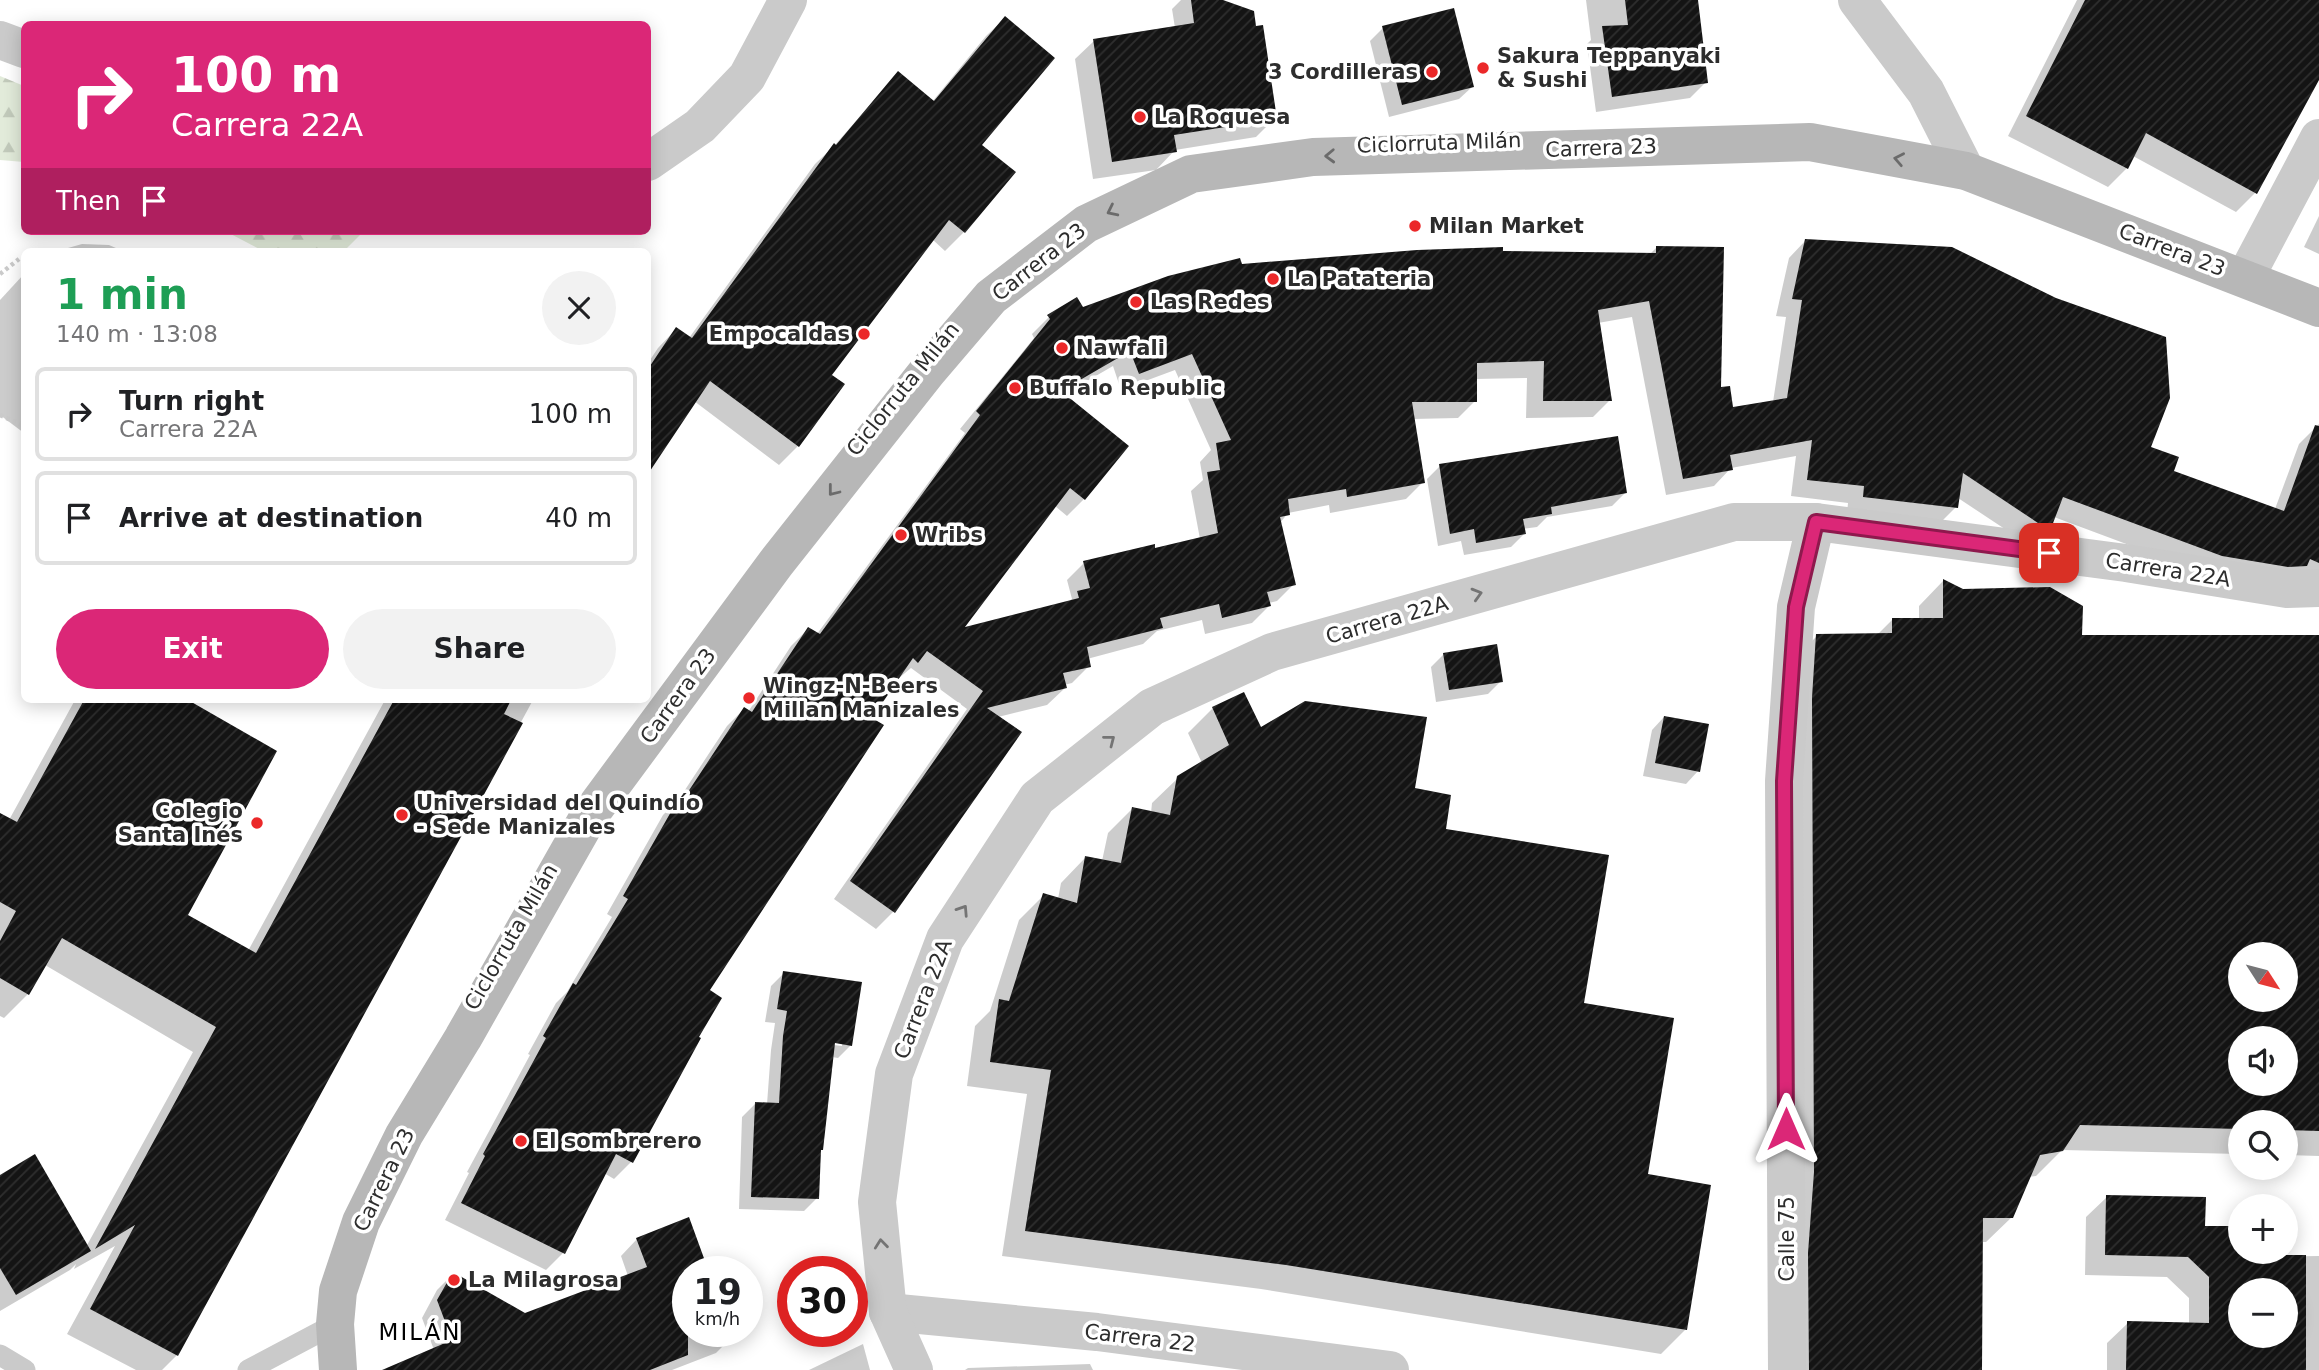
<!DOCTYPE html>
<meta charset="utf-8">
<style>
:root{--surface:#fff;--page:#f2f2f2;--text:#202124;--muted:#757577;--line:#e0e0e0;--accent:#db2777}
body{margin:0;font-family:"DejaVu Sans",sans-serif;background:var(--page);color:var(--text);height:100vh;display:flex;flex-direction:column;font-size:26px;white-space:nowrap}
*{box-sizing:border-box;margin:0}
p{font-size:23px;color:var(--muted)}
.icon{flex:none;width:38px;height:38px;fill:none;stroke:currentColor;stroke-width:2;stroke-linecap:round;stroke-linejoin:round}
.map{position:relative;flex:1;overflow:hidden}
.side{position:absolute;left:21px;top:248px;width:630px;height:455px;display:flex;flex-direction:column;background:var(--surface);border-radius:10px;box-shadow:0 4px 18px #0003}
.side>*{flex:none}
.guide{position:absolute;left:21px;top:21px;width:630px;height:214px;border-radius:10px;box-shadow:0 4px 18px #0003;background:#db2777;color:#fff;overflow:hidden}
.needle{width:46px;rotate:126deg}
.controls{position:absolute;left:2228px;top:942px;display:grid;gap:14px}
.controls a{display:grid;place-items:center;width:70px;height:70px;border-radius:50%;background:var(--surface);box-shadow:0 4px 18px #0003;font-size:35px}
.speed{position:absolute;left:672px;top:1256px;display:flex;gap:14px;font-size:35px;font-weight:700;text-align:center}
.speed>*{display:grid;place-content:center;width:91px;height:91px;border-radius:50%;background:var(--surface);box-shadow:0 4px 18px #0003;line-height:1}
.speed small{font-size:18px;font-weight:400}
.speed .limit{border:10px solid #d22;background:#fff;color:#111}
.pin{position:absolute;display:grid;place-items:center;width:60px;height:60px;color:#fff;margin:-30px;border-radius:14px;box-shadow:0 4px 10px #0006}
.me{position:absolute;width:77px;margin:-38px;rotate:0deg;stroke-linejoin:round;filter:drop-shadow(0 0 5px #0008)}
.turn{display:flex;align-items:center;gap:24px;height:147px;padding:0 35px;font-size:32px}
.turn .icon{width:91px;height:91px;stroke-width:2.5}
.turn b{display:block;font-size:49px;line-height:60px}
.then{display:flex;align-items:center;height:66px;padding:0 35px;background:#0003;gap:14px;font-size:26px}
.round{display:grid;place-items:center;flex:none;width:74px;height:74px;border-radius:37px;background:var(--page)}
.overview{display:flex;align-items:center;justify-content:space-between;height:119px;padding:0 35px}
h1{font-size:42px;font-weight:600;line-height:52px;color:#1e9e55}
.action{display:flex;gap:14px;margin-top:auto;padding:14px 35px}
.action a{flex:1;height:80px;border-radius:42px;background:var(--accent);color:#fff;font-size:28px;font-weight:600;line-height:80px;text-align:center}
.action a+a{background:var(--page);color:var(--text)}
ul{padding:0;list-style:none}
li{display:flex;align-items:center;gap:21px;height:94px;margin:0 14px 10px;padding:0 21px;border:4px solid var(--line);border-radius:10px}
li div{flex:1}
li b{display:block;font-size:26px}
li em{font-style:normal}
.map>svg:first-child{display:block}
.forest{fill:url(#forest-firs)}
.shadow{fill:#0003;fill-rule:evenodd}
.building{fill:url(#building-hatch);fill-rule:evenodd}
.lines{fill:none;stroke-linecap:round;stroke-linejoin:round}
.path{stroke:#cacaca;stroke-width:4.5;stroke-dasharray:3.5 3.5;stroke-linecap:butt}
.service{stroke:#cacaca;stroke-width:21}
.minor{stroke:#cacaca;stroke-width:38}
.tertiary{stroke:#cacaca;stroke-width:38}
.secondary{stroke:#b7b7b7;stroke-width:38}
.oneway{stroke:#6b6b6b}
.oneway2{stroke:#747474}
.route-casing{stroke:#8e194d;stroke-width:18}
.route{stroke:#db2777;stroke-width:12}
.poi-dot{fill:#eb2829;stroke:#fff;stroke-width:2.5}
.labels{text-anchor:middle;stroke-width:7;stroke-linejoin:round;paint-order:stroke}
.poi-label{font-size:21px;font-weight:bold;fill:#2d2d2d;stroke:#fff;text-anchor:start}
.street-label{font-size:21px;fill:#2d2d2d;stroke:#fff}
.neighbourhood-label{font-size:23px;letter-spacing:2px;fill:#000;stroke:#fff}
</style>
<div class="map">
<svg width="2319" height="1370" viewBox="0 0 2319 1370">
<defs>
<pattern id="forest-firs" width="22" height="20" patternUnits="userSpaceOnUse" patternTransform="scale(1.75)"><rect width="22" height="20" fill="#e2ebda"/><path d="M5 1l3.5 6h-7zM16 11l3.5 6h-7z" fill="#c2cabb"/></pattern>
<pattern id="building-hatch" width="6" height="6" patternUnits="userSpaceOnUse" patternTransform="scale(1.75)"><rect width="6" height="6" fill="#141414"/><path d="M-1 1l2-2M0 6l6-6M5 7l2-2" fill="none" stroke="#2e2e2e"/></pattern>
</defs>
<rect width="100%" height="100%" fill="#fff"/>
<!-- forest -->
<g class="forest">
<path d="M0 76 24 86V162L0 160Z"/>
<path d="M225 231H350L360 235 343 252H265Z"/>
</g>
<!-- shadow -->
<g class="shadow">
<path d="M1181 0H1218L1275 118 1256 137 1175 150 1156 170 1093 179 1075 59 1094 41 1175 28 1172 9Z"/>
<path d="M1586 0H1696L1706 82 1690 98 1596 112 1587 44 1591 40Z"/>
<path d="M2077 0H2319V76L2255 193 2236 212 2133 156 2127 168 2108 187 2008 136Z"/>
<path d="M1005 18 980 145 1013 173 964 232 945 251 932 239 830 375 843 385 798 446 779 465 694 401 648 460V363L658 348 676 329 689 338 815 164 834 146 898 73 932 102 986 36Z"/>
<path d="M1383 28 1472 87 1459 99 1389 117 1370 41Z"/>
<path d="M2319 216V254L2304 247Z"/>
<path d="M1806 240 2149 449 2172 472 2275 509 2299 444 2319 424V586L2204 573 2054 517 2049 530 2032 547 1958 498 1956 507 1939 524 1847 513 1848 503 1791 496 1796 456 1731 468 1714 486 1666 495 1632 317 1598 323 1610 400 1593 417 1526 418 1527 378 1475 379V401L1458 418 1413 419 1423 482 1406 499 1330 513 1329 505 1288 513 1280 523 1294 584 1277 601 1269 603V606L1252 623 1205 634 1202 620 1157 631 1143 644 1087 659 1089 666 1072 683 1064 685 1065 688 1047 705 998 717 1019 733 893 912 876 929 834 899 967 709 911 668 899 678 870 719 707 990 632 1161 614 1179 604 1173 563 1253 546 1270 445 1220 469 1173 467 1172 530 1055 528 1054 556 1003 567 992 612 917 607 914 663 815 679 799 727 726 744 709 748 712 791 646 808 629 817 634 965 433 960 429 1034 338 1032 334 1049 317 1240 266 1501 253 1650 254 1656 248 1719 389 1732 409 1773 402 1786 317 1776 316 1789 258ZM1113 366 1121 390 1175 370 1211 450 1200 462 1203 480 1191 491 1200 539 1084 563 1067 580 1072 599 1067 603 960 630 1055 506 1067 516 1084 499 1063 395Z"/>
<path d="M82 244 109 245 125 252H54Z"/>
<path d="M24 274V433L0 415V300Z"/>
<path d="M1440 466 1625 493 1612 506 1547 517 1537 527 1523 529 1524 534 1511 547 1464 555 1461 541 1438 546 1427 479Z"/>
<path d="M1943 581 2081 636H2319V1156L2286 1155V1122H2240V1154L2062 1150 2036 1176 2028 1177 2012 1217 1986 1242H1982L1981 1370H1784L1792 661 1817 636 1877 635 1892 620H1919V606ZM2240 954H2286V999H2240ZM2240 1038H2286V1083H2240Z"/>
<path d="M1444 654 1501 681 1488 694 1436 702 1431 667Z"/>
<path d="M75 700H184L185 916 248 951 385 700H533L177 1355 162 1370H136L67 1334 115 1246 74 1269 76 1264 70 1270 0 1311V1177L86 1247 193 1052 45 965 28 994 4 1018 0 1016V815L9 820Z"/>
<path d="M1213 708 1413 790 1582 1005 1645 1175 1686 1329 1661 1354 1261 1289 1002 1256 1027 1094 967 1086 975 1026 990 1011 1019 920 1044 895 1058 899 1061 883 1085 858 1102 861 1108 833 1133 808 1151 813 1152 803 1178 778 1202 763 1188 733Z"/>
<path d="M1664 717 1698 771 1686 784 1643 776 1652 730Z"/>
<path d="M784 973 851 1045 838 1058 832 1057 819 1151 817 1198 804 1211 739 1209 742 1117 755 1104H767L771 1050 775 1023 765 1022 771 986ZM827 1040 842 1043V1046L826 1044Z"/>
<path d="M2107 1197 2203 1228 2238 1257 2319 1256V1370H2107V1343L2128 1323 2189 1324V1298L2167 1277 2085 1275 2086 1217ZM2240 1290H2286V1335H2240Z"/>
<path d="M688 1220 707 1272H688V1332H730L732 1337 716 1353 672 1370H413L434 1350 422 1318 437 1290 453 1274 525 1315 628 1276 621 1256 637 1239Z"/>
<path d="M863 1344 870 1370H809Z"/>
<path d="M1090 1364 1093 1370H965L968 1368Z"/>
</g>
<!-- building -->
<g class="building">
<path d="M1191 0H1223L1254 11 1256 26 1263 25 1277 119 1174 135 1177 152 1112 162 1093 39 1194 23Z"/>
<path d="M1625 0H1698L1708 83 1612 97 1602 26 1628 25Z"/>
<path d="M2085 0H2319V80L2257 194 2146 133 2128 169 2026 116Z"/>
<path d="M1454 8 1474 87 1402 105 1382 26Z"/>
<path d="M1005 16 1055 58 982 145 1016 172 965 233 949 220 832 375 845 384 799 447 710 381 648 474V369L676 327 692 338 834 143 836 145 898 71 934 101Z"/>
<path d="M1805 239 1952 247 2056 298 2166 337 2170 398 2151 447 2179 457 2174 471 2284 511 2315 425 2319 426V563L2310 559 2307 566 2288 567 2222 556 2063 497 2050 531 1963 473 1958 508 1863 497 1864 486 1807 480 1812 440 1730 455 1733 470 1683 479 1649 301 1598 310 1612 401H1543L1544 361 1477 363V402H1412L1425 483 1347 497 1346 489 1288 499 1290 515 1280 517 1296 585 1267 592 1271 606 1222 618 1219 604 1160 618 1163 628 1087 647 1091 667 1063 673 1067 688 987 708 1022 732 895 913 850 881 983 691 927 651 918 663 913 658 872 718 884 725 710 990 722 998 699 1037 701 1038 633 1163 616 1154 565 1254 461 1203 485 1156 483 1154 546 1038 543 1036 573 983 576 985 628 899 623 896 680 796 684 798 744 707 752 712 808 627 820 634 980 415 976 411 1050 319 1047 315 1077 297 1083 307 1168 276 1240 258 1242 264 1417 250 1503 247V251L1656 253V246L1724 247 1721 387 1730 386 1733 407 1787 398 1802 300 1792 299ZM1130 351 1139 374 1192 354 1231 440 1216 443 1220 470 1207 472 1218 533 1155 548V544L1083 561 1090 588 1077 591 1079 598 965 627 1070 488 1085 500 1129 446 1061 391Z"/>
<path d="M1618 436 1627 493 1551 507 1552 514 1523 519 1526 534 1476 543 1474 529 1450 534 1439 464Z"/>
<path d="M1943 579 1963 589 2050 587 2083 606 2082 635H2319V1131L2286 1130V1122H2240V1129L2080 1125 2063 1151 2040 1155 2013 1218H1983L1982 1370H1809L1808 1253 1814 1172 1812 698 1816 634 1892 633V618H1943ZM2240 954H2286V999H2240ZM2240 1038H2286V1083H2240Z"/>
<path d="M1497 644 1503 682 1449 690 1443 653Z"/>
<path d="M1244 692 1261 727 1305 701 1427 717 1415 788 1451 795 1446 829 1609 855 1584 1003 1674 1018 1648 1174 1711 1185 1687 1330 1286 1265 1025 1231 1051 1070 990 1062 999 999 1009 1001 1043 893 1077 903 1085 856 1121 863 1132 807 1170 815 1177 776 1229 745 1212 707Z"/>
<path d="M84 700H188L277 751 188 915 256 953 394 700H511L504 714 523 723 178 1356 90 1309 135 1225 95 1249 216 1027 62 938 29 995 0 978V941L16 911 0 902V813L17 822Z"/>
<path d="M1664 716 1709 724 1700 772 1655 763Z"/>
<path d="M783 971 862 982 852 1046 835 1043 823 1150H821L819 1199 751 1197 755 1102 779 1103 783 1036 787 1011 777 1009Z"/>
<path d="M35 1154 91 1251 16 1295 0 1268V1175Z"/>
<path d="M2106 1195 2206 1197 2205 1226H2229L2240 1234V1255H2306V1370H2126L2127 1321 2209 1323V1277L2188 1257 2105 1255ZM2240 1290H2286V1335H2240Z"/>
<path d="M689 1217 709 1272H688V1355L650 1370H382L452 1340 437 1300 453 1272 525 1313 647 1267 636 1238Z"/>
</g>
<g class="lines">
<!-- path -->
<g class="path">
<path d="M0 274 19 259"/>
<path d="M0 415 24 426"/>
</g>
<!-- service -->
<g class="service">
<path d="M0 1355 25 1370"/>
<path d="M248 1370 335 1324"/>
</g>
<!-- minor -->
<g class="minor">
<path d="M1857 0 1926 92 1966 171"/>
<path d="M0 40 24 49"/>
<path d="M648 162 700 126 747 77 788 0"/>
<path d="M2245 278 2319 138"/>
<path d="M888 1312 1097 1332 1390 1370"/>
<path d="M1787 1370 1784 781 1796 607 1816 522"/>
</g>
<!-- tertiary -->
<path class="tertiary" d="M914 1370 888 1312 877 1202 894 1074 945 939 1037 798 1152 707 1272 652 1734 522H1816L2126 563 2287 589 2319 588"/>
<!-- secondary -->
<path class="secondary" d="M338 1370 335 1324 338 1291 361 1222 404 1135 463 1038 589 816 776 563 927 372 991 297 1086 224 1191 174 1313 157 1810 142 1966 171 2319 308"/>
</g>
<!-- one-way arrows -->
<defs><path id="oneway-chevron" d="M-2-3.5L2.5 0L-2 3.5" fill="none" stroke-width="1.6" stroke-linecap="round" stroke-linejoin="round" transform="scale(1.75)"/></defs>
<g class="oneway">
<use href="#oneway-chevron" transform="translate(1330 156) rotate(178)"/>
<use href="#oneway-chevron" transform="translate(1899 159) rotate(-169)"/>
<use href="#oneway-chevron" transform="translate(1112 211) rotate(154)"/>
<use href="#oneway-chevron" transform="translate(833 491) rotate(128)"/>
</g>
<g class="oneway2">
<use href="#oneway-chevron" transform="translate(1477 594) rotate(-16)"/>
<use href="#oneway-chevron" transform="translate(1110 740) rotate(-38)"/>
<use href="#oneway-chevron" transform="translate(963 910) rotate(-57)"/>
<use href="#oneway-chevron" transform="translate(881 1244) rotate(-96)"/>
</g>
<g class="lines">
<defs>
<path id="route" d="M1786 1129 1784 781 1796 607 1816 522 2049 553"/>
</defs>
<!-- route casing -->
<use href="#route" class="route-casing"/>
<!-- route -->
<use href="#route" class="route"/>
</g>
<!-- markers -->
<g class="poi-dot">
<circle cx="1483" cy="68" r="7"/>
<circle cx="1432" cy="72" r="7"/>
<circle cx="1140" cy="117" r="7"/>
<circle cx="1415" cy="226" r="7"/>
<circle cx="1273" cy="279" r="7"/>
<circle cx="1136" cy="302" r="7"/>
<circle cx="864" cy="334" r="7"/>
<circle cx="1062" cy="348" r="7"/>
<circle cx="1015" cy="388" r="7"/>
<circle cx="901" cy="535" r="7"/>
<circle cx="749" cy="698" r="7"/>
<circle cx="402" cy="815" r="7"/>
<circle cx="257" cy="823" r="7"/>
<circle cx="521" cy="1141" r="7"/>
<circle cx="454" cy="1280" r="7"/>
</g>
<g class="labels">
<!-- poi labels -->
<g class="poi-label">
<text x="1497" y="63">Sakura Teppanyaki<tspan x="1497" dy="24">&amp; Sushi</tspan></text>
<text x="1418" y="79" text-anchor="end">3 Cordilleras</text>
<text x="1154" y="124">La Roquesa</text>
<text x="1429" y="233">Milan Market</text>
<text x="1287" y="286">La Patateria</text>
<text x="1150" y="309">Las Redes</text>
<text x="850" y="341" text-anchor="end">Empocaldas</text>
<text x="1076" y="355">Nawfali</text>
<text x="1029" y="395">Buffalo Republic</text>
<text x="915" y="542">Wribs</text>
<text x="763" y="693">Wingz-N-Beers<tspan x="763" dy="24">Millan Manizales</tspan></text>
<text x="416" y="810">Universidad del Quindío<tspan x="416" dy="24">- Sede Manizales</tspan></text>
<text x="243" y="818" text-anchor="end">Colegio<tspan x="243" dy="24">Santa Inés</tspan></text>
<text x="535" y="1148">El sombrerero</text>
<text x="468" y="1287">La Milagrosa</text>
</g>
<!-- street labels -->
<g class="street-label">
<text transform="translate(1439 143) rotate(-2)" y="7">Ciclorruta Milán</text>
<text transform="translate(1601 148) rotate(-2)" y="7">Carrera 23</text>
<text transform="translate(2172 250) rotate(21)" y="7">Carrera 23</text>
<text transform="translate(1039 262) rotate(-38)" y="7">Carrera 23</text>
<text transform="translate(903 389) rotate(-51)" y="7">Ciclorruta Milán</text>
<text transform="translate(2168 570) rotate(9)" y="7">Carrera 22A</text>
<text transform="translate(1387 620) rotate(-16)" y="7">Carrera 22A</text>
<text transform="translate(678 696) rotate(-54)" y="7">Carrera 23</text>
<text transform="translate(511 937) rotate(-60)" y="7">Ciclorruta Milán</text>
<text transform="translate(923 999) rotate(-69)" y="7">Carrera 22A</text>
<text transform="translate(384 1180) rotate(-64)" y="7">Carrera 23</text>
<text transform="translate(1787 1239) rotate(-90)" y="7">Calle 75</text>
<text transform="translate(1140 1338) rotate(7)" y="7">Carrera 22</text>
</g>
<!-- neighbourhood labels -->
<g class="neighbourhood-label">
<text x="420" y="1340">MILÁN</text>
</g>
</g>
</svg>
<div class="controls">
<a><svg class="needle" viewBox="-14 -14 28 28"><path d="M0-13l5 13h-10z" fill="#e53935"/><path d="M0 13l5-13h-10z" fill="#757577"/></svg></a>
<a><svg class="icon" aria-label="sound" viewBox="0 0 24 24"><path d="M4 9h4l5-4v14l-5-4H4zM17 9q2 3 0 6"/></svg></a>
<a><svg class="icon" aria-label="search" viewBox="0 0 24 24"><circle cx="10" cy="10" r="6"/><path d="M15 15l6 6"/></svg></a>
<a>+</a>
<a>−</a>
</div>
<div class="speed"><div>19<small>km/h</small></div><div class="limit">30</div></div>
<div class="pin" style="left:2049px;top:553px;background:#d93025"><svg class="icon" aria-label="arrive" viewBox="0 0 24 24"><path d="M6 21V4h12l-3 4 3 4H6"/></svg></div>
<svg class="me" style="left:1786px;top:1129px" viewBox="-20 -20 40 40"><path d="M0-17L14 15 0 8-14 15z" fill="#db2777" stroke="#fff" stroke-width="4"/></svg>
<div class="guide">
<div class="turn"><svg class="icon" aria-label="right" viewBox="0 0 24 24"><path d="M7 20v-9h11M14 6l5 5-5 5"/></svg><div><b>100 m</b>Carrera 22A</div></div>
<div class="then">Then<svg class="icon" aria-label="arrive" viewBox="0 0 24 24"><path d="M6 21V4h12l-3 4 3 4H6"/></svg></div>
</div>
<section class="side">
<div class="overview"><div><h1>1 min</h1><p>140 m · 13:08</p></div><a class="round"><svg class="icon" aria-label="close" viewBox="0 0 24 24"><path d="M6 6l12 12M18 6L6 18"/></svg></a></div>
<ul>
<li><svg class="icon" aria-label="right" viewBox="0 0 24 24"><path d="M7 20v-9h11M14 6l5 5-5 5"/></svg><div><b>Turn right</b><p>Carrera 22A</p></div><em>100 m</em></li>
<li><svg class="icon" aria-label="arrive" viewBox="0 0 24 24"><path d="M6 21V4h12l-3 4 3 4H6"/></svg><div><b>Arrive at destination</b></div><em>40 m</em></li>
</ul>
<div class="action"><a>Exit</a><a>Share</a></div>
</section>
</div>
